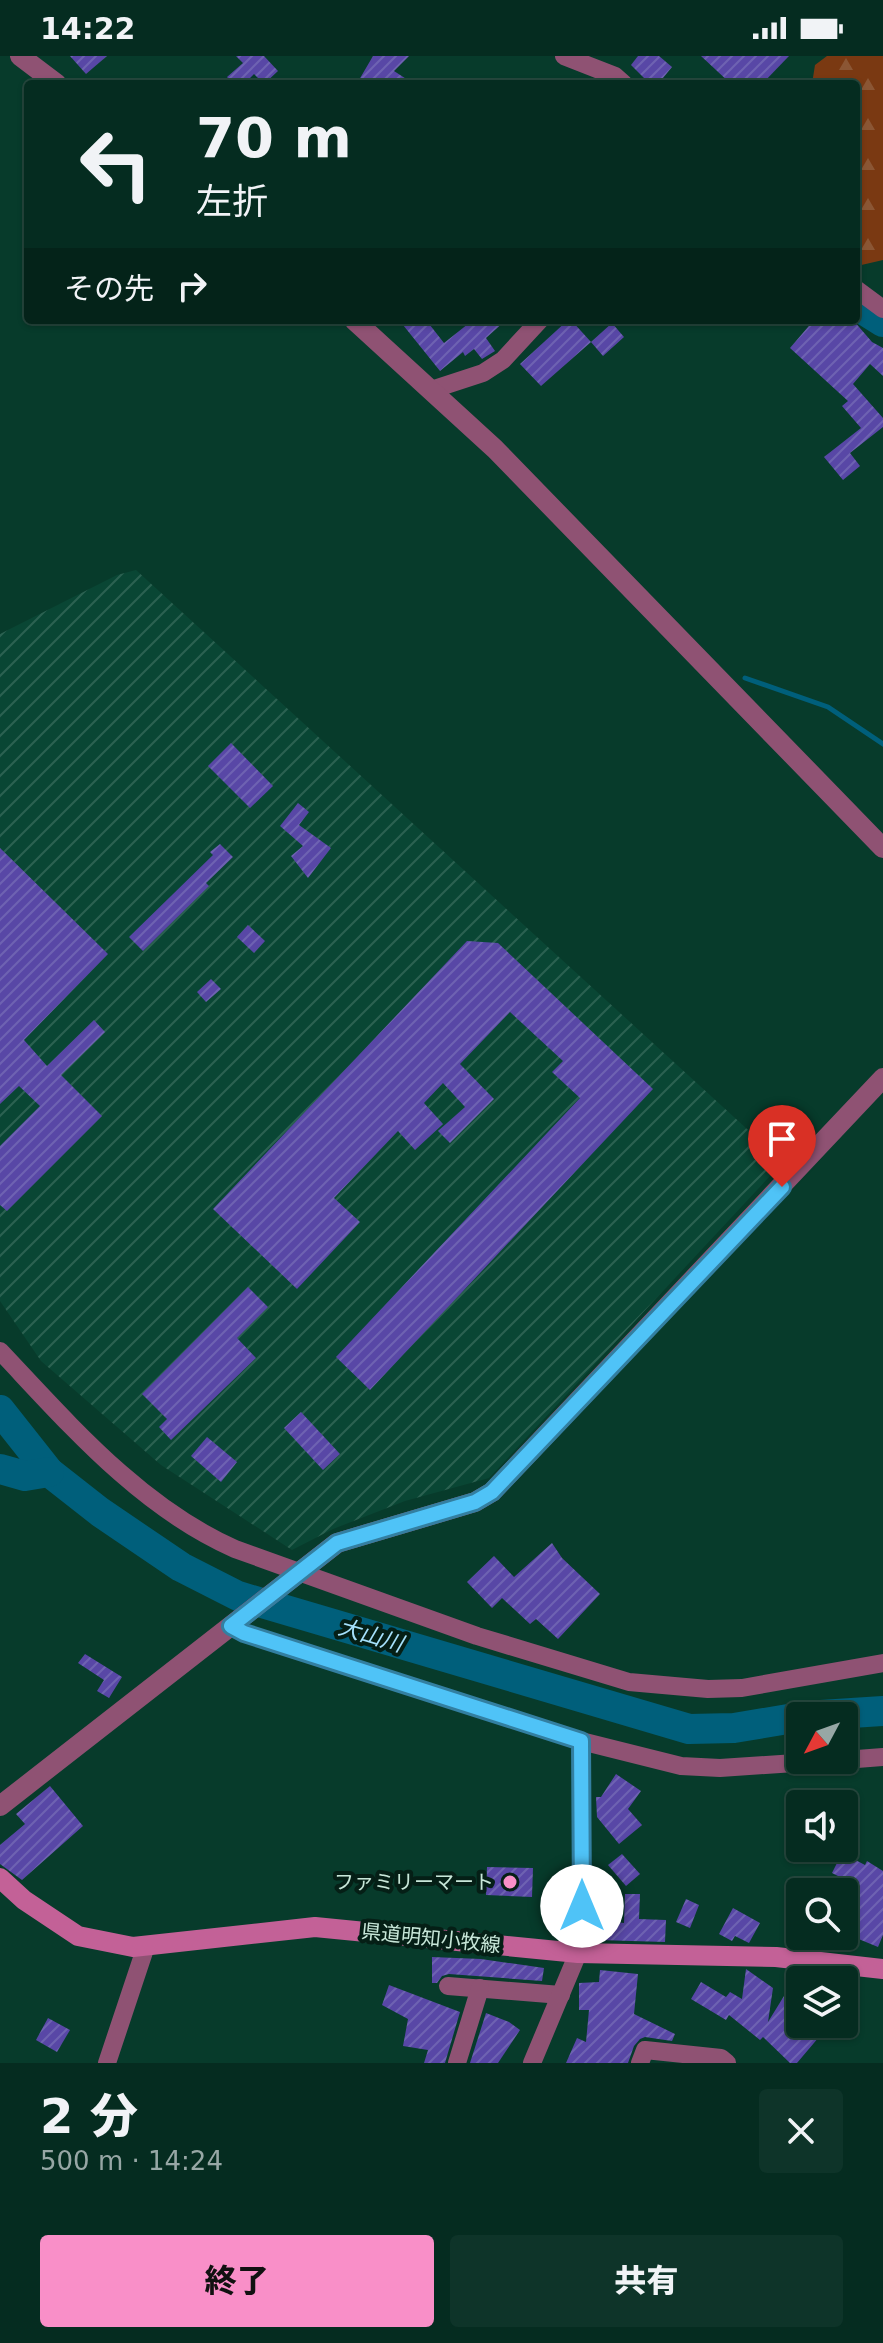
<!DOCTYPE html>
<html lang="ja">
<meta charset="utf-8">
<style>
:root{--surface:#052c20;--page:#0e3429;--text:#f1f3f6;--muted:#97a7a5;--line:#26483e;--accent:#f98fc8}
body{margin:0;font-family:"DejaVu Sans","Noto Sans JP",sans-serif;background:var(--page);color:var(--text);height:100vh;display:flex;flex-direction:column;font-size:30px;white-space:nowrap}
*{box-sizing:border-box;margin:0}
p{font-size:26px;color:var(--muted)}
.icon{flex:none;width:44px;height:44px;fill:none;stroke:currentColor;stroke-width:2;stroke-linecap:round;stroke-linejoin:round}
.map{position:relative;height:2007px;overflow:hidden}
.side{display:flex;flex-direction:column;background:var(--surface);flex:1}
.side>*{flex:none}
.hud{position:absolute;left:24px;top:24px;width:836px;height:244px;border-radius:8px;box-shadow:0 2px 6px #0004,0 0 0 2px var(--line);background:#052c20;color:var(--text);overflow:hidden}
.needle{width:52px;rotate:229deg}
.fabs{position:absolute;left:786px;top:1646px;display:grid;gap:16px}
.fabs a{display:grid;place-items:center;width:72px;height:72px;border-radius:8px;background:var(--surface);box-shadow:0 2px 6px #0004,0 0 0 2px var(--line);font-size:40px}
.pin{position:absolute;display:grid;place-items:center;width:68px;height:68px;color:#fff;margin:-82px -34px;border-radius:50% 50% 50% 0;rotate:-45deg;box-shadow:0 0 8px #0007}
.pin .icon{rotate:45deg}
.me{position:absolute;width:88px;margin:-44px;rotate:0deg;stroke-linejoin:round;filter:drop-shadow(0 0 6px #0008)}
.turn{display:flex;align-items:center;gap:28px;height:168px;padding:0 40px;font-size:36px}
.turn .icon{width:104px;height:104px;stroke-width:2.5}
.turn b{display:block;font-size:56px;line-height:68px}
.then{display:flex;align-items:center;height:76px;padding:0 40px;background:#0003;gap:16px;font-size:30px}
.round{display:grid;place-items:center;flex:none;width:84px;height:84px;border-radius:8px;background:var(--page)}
.overview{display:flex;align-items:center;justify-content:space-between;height:136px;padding:0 40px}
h1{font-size:48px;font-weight:800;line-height:60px}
.cta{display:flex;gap:16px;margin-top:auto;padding:16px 40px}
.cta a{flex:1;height:92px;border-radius:8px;background:var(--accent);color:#111;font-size:32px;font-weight:800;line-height:92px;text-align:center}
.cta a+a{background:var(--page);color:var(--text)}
.status{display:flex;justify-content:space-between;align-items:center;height:56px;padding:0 40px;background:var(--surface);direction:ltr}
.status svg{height:22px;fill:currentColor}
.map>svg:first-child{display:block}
.industrial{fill:url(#industrial-furrows)}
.forest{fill:url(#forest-firs)}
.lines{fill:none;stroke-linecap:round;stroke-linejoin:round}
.stream{stroke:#005f7b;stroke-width:5}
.river{stroke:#005f7b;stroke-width:30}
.building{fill:url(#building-hatch)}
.minor{stroke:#8f5273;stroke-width:18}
.tertiary{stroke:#8f5273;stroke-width:20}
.secondary{stroke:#c36197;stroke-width:20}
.route-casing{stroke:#337fa1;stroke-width:20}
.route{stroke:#4fc3f7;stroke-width:14}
.poi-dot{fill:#f98fc8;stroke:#051f16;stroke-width:3}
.labels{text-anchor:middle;stroke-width:8;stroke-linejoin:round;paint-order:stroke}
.poi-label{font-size:20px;fill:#c8e7d9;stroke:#051f16;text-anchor:end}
.street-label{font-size:20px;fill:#c8e7d9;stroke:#051f16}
.water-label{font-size:22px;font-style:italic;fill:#a6e1fc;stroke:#051f16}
</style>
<div class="status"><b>14:22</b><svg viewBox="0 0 49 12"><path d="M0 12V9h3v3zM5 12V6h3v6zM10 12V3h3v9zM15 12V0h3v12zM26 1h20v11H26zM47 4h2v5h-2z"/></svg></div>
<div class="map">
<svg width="883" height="2007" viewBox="0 0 883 2007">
<defs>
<pattern id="industrial-furrows" width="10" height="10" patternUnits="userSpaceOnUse" patternTransform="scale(2)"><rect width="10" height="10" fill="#094634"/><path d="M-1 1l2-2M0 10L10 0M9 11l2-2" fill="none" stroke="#2b6151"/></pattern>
<pattern id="forest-firs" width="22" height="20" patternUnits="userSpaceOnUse" patternTransform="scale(2)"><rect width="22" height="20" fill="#7a3912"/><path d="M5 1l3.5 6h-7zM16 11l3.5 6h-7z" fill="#8b5634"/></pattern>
<pattern id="building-hatch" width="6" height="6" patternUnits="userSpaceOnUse" patternTransform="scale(2)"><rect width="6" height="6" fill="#5847a6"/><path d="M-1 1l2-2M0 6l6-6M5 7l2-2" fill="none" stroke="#6e62b2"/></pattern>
</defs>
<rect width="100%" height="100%" fill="#073b2b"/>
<!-- industrial -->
<path class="industrial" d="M136 514 783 1106 489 1422 405 1445 333 1473 292 1494 161 1409 41 1305 0 1245V578L117 519Z"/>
<!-- forest -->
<path class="forest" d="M827 0H883V204L857 210 856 28H812L815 9Z"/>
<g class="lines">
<!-- stream -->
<path class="stream" d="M745 622 828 651 883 688"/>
<!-- river -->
<g class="river">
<path d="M856 249 883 266"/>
<path d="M0 1354 49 1416 100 1456 181 1511 238 1540 689 1673 734 1672 800 1661"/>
<path d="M0 1413 25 1420 49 1416"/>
<path d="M805 1660 883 1655"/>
</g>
</g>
<!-- building -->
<g class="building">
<path d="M70 0H107L86 18Z"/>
<path d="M236 0H264L278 15 264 28 254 18 244 28H233L227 21 243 7Z"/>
<path d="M373 0H409L394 15 414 28H366L359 24Z"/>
<path d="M638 0H659L672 11 658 28H650L631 9Z"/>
<path d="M701 0H789L762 28H731Z"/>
<path d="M399 264H426L444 287 473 264H506L486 282 495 295 482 303 474 293 465 300 463 296 440 315Z"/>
<path d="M568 264H571L591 286 612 267 624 281 603 300 591 286 541 330 520 308Z"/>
<path d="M814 264H853L872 286 883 292V320L870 308 853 328 883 362V371L850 397 860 410 843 424 824 401 861 372 842 350 848 345 790 292Z"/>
<path d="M231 687 273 730 250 752 208 710Z"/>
<path d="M298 747 309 756 299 769 331 792 308 822 291 800 303 790 280 770Z"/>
<path d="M220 788 233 801 206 827 209 830 143 895 129 881 213 799 210 796Z"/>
<path d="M0 792 108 898 24 984 47 1010 94 964 105 976 61 1019 102 1060 7 1155 0 1149V1090L40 1050 19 1030 0 1048Z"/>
<path d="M248 869 265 885 254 897 237 881Z"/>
<path d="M467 885 498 887 653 1033 370 1334 336 1301 580 1042 552 1016 563 1005 510 956 460 1008 494 1043 450 1087 438 1075 465 1051 443 1027 424 1047 443 1068 415 1094 398 1075 334 1142 360 1166 297 1233 213 1153Z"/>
<path d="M211 923 221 933 206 946 197 936Z"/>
<path d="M248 1231 268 1251 237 1282 256 1302 171 1384 159 1371 167 1363 142 1338Z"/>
<path d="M301 1356 340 1398 323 1414 284 1372Z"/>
<path d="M207 1381 237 1406 221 1426 191 1400Z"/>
<path d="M552 1487 562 1502 600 1538 558 1583 536 1563 530 1568 502 1542 492 1552 467 1526 494 1500 514 1521Z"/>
<path d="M85 1598 122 1621 109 1642 97 1635 104 1624 78 1607Z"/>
<path d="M616 1718 641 1735 628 1753 642 1769 619 1788 597 1761 596 1741H601Z"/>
<path d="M50 1730 83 1770 22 1824 0 1808V1789L25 1768 16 1758Z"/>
<path d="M842 1797 865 1809 867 1805 883 1815V1879L878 1891 844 1877V1823L832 1817Z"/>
<path d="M622 1798 640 1818 626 1830 608 1809Z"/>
<path d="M487 1811 533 1812 532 1841 486 1839Z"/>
<path d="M625 1838H640L639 1863 666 1864 665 1886 598 1884 599 1864 624 1867Z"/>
<path d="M686 1843 699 1849 690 1872 676 1866Z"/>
<path d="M733 1852 760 1867 749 1887 735 1880 732 1885 719 1878Z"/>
<path d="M432 1901 481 1903 544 1912 542 1925 449 1918 442 1920 437 1927H432Z"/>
<path d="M746 1913 773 1932 768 1966 784 1940 800 1951V1968H830L797 2007H790L763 1981 760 1984 729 1959 726 1964 691 1943 701 1926 726 1941 730 1936 742 1943Z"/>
<path d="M600 1914 638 1918 634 1958 675 1978 672 1985 645 1981 640 1983 634 1990 628 2007H566L577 1982 586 1986 589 1954H579V1927L599 1926Z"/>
<path d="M389 1929 460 1956 445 2007H424L428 1994 403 1990 408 1963 382 1949Z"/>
<path d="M486 1957 509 1966 520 1974 498 2007H470Z"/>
<path d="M48 1962 70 1974 57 1996 36 1984Z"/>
</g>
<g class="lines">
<!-- minor -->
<g class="minor">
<path d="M564 0 615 20 624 28"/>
<path d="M856 233 883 253"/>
<path d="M431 334 483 317 503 304 540 264"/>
<path d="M0 1295C70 1369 140 1451 235 1493L477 1580 629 1626 708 1633 742 1632 883 1607"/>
<path d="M231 1570 244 1577 581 1685 681 1710 720 1712 839 1704"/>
<path d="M844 1704 883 1701"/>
<path d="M448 1930 561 1939"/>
<path d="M107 2007 146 1890"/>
<path d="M457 2007 480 1932"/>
<path d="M532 2007 578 1897 582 1850 581 1685"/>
<path d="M640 2007 645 1994 721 2002 727 2007"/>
</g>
<!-- tertiary -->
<g class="tertiary">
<path d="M20 0 57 28"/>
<path d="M354 264 495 393 883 792"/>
<path d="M0 1750 337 1487 475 1446 492 1436 883 1022"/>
</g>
<!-- secondary -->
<path class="secondary" d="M0 1822 24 1844 78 1880 133 1891 315 1871 578 1897 776 1901 883 1913"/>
</g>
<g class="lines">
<defs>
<path id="route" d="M582 1850 581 1685 244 1577 231 1570 337 1487 475 1446 492 1436 782 1131"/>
</defs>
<!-- route casing -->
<use href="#route" class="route-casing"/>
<!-- route -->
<use href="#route" class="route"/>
</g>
<!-- markers -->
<circle class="poi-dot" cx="510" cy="1826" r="8"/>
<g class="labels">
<!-- poi labels -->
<g class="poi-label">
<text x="494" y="1833">ファミリーマート</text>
</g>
<!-- street labels -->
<g class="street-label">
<text transform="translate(431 1882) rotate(6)" y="7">県道明知小牧線</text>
</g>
<!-- water labels -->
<g class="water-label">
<text transform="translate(371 1579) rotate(16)" y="8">大山川</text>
</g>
</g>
</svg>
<div class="fabs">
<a><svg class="needle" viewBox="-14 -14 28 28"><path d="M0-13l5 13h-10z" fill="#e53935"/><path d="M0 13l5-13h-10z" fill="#97a7a5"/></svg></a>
<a><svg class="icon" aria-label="sound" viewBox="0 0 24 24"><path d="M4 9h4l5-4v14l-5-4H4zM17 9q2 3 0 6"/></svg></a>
<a><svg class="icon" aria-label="search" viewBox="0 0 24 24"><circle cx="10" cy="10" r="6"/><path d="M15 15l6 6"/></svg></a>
<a><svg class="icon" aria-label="layers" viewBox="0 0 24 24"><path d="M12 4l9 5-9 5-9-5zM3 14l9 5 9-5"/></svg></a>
</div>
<div class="pin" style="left:782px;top:1131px;background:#d93025"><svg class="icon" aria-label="arrive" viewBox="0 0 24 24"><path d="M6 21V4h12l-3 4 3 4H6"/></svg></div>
<svg class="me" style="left:582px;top:1850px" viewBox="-20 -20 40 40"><circle r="19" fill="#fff"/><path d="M0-13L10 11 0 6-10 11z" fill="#4fc3f7"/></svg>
<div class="hud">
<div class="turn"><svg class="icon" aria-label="left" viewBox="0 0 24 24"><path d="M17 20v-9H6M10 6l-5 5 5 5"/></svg><div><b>70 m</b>左折</div></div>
<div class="then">その先<svg class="icon" aria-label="right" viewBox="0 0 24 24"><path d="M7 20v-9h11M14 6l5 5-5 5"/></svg></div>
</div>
</div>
<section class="side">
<div class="overview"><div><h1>2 分</h1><p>500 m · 14:24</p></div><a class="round"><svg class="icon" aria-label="close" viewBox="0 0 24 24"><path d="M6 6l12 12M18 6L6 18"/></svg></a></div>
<div class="cta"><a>終了</a><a>共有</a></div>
</section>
